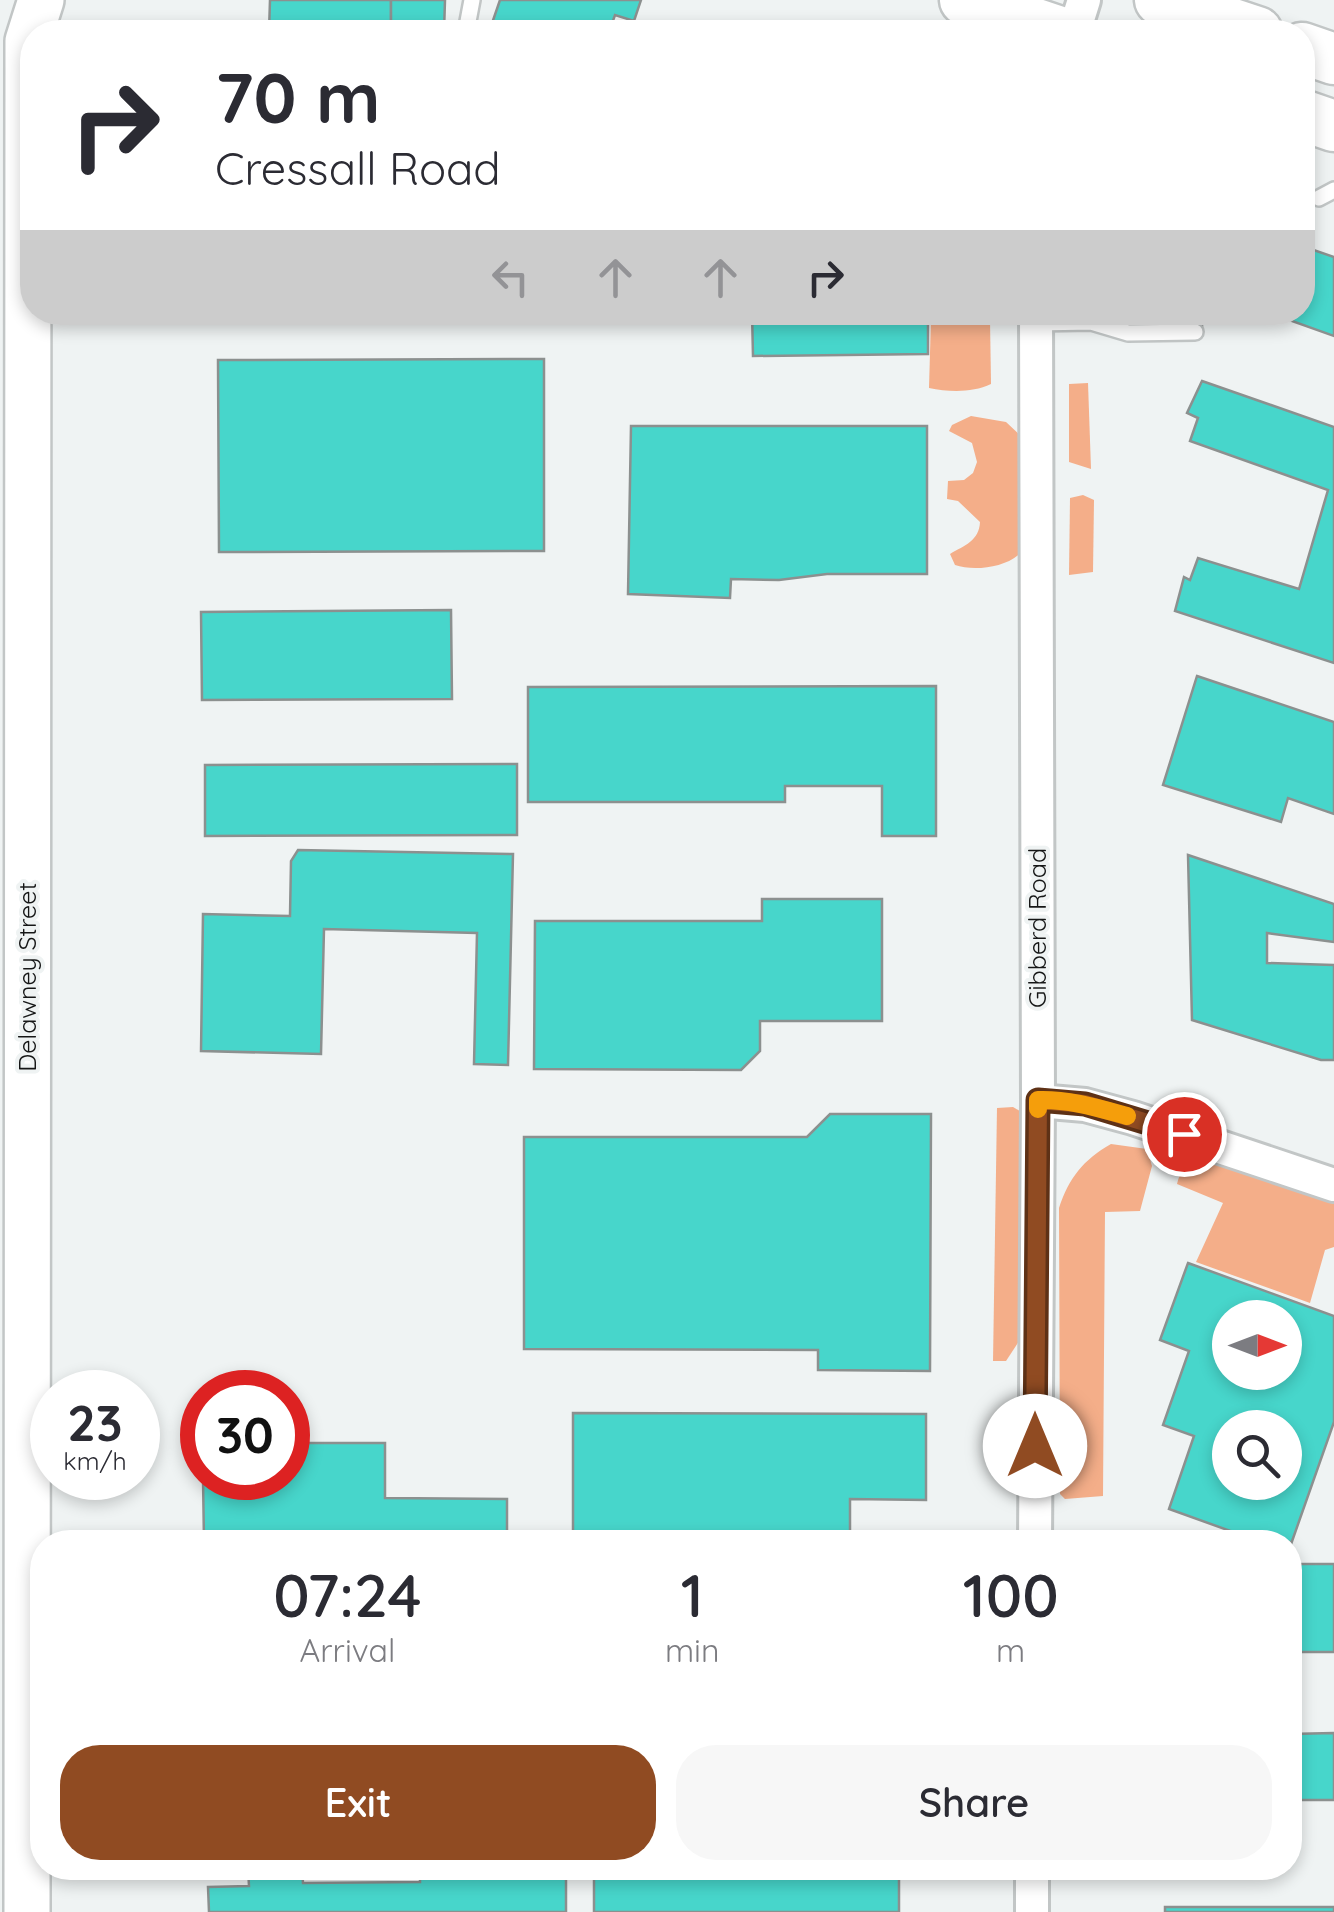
<!DOCTYPE html>
<style>
:root{--surface:#fff;--page:#f7f7f7;--text:#2b2b33;--muted:#7c7c81;--accent:#904b22}
body{margin:0;font-family:Quicksand,sans-serif;background:var(--page);color:var(--text);height:100vh;display:flex;flex-direction:column;font-size:38px;white-space:nowrap}
*{box-sizing:border-box;margin:0}
p{font-size:32px;color:var(--muted)}
.icon{flex:none;width:55px;height:55px;fill:none;stroke:currentColor;stroke-width:2;stroke-linecap:round;stroke-linejoin:round}
.map{position:relative;flex:1;overflow:hidden}
.drawer{position:absolute;left:30px;top:1530px;width:1272px;height:350px;display:flex;flex-direction:column;background:var(--surface);border-radius:40px;box-shadow:0 5px 15px #0003}
.drawer>*{flex:none}
.guide{position:absolute;left:20px;top:20px;width:1295px;height:305px;border-radius:40px;box-shadow:0 5px 15px #0003;background:#fff;color:var(--text);overflow:hidden}
.needle{width:65px;rotate:90deg}
.controls{position:absolute;left:1212px;top:1300px;display:grid;gap:20px}
.controls a{display:grid;place-items:center;width:90px;height:90px;border-radius:50%;background:var(--surface);box-shadow:0 5px 15px #0003;font-size:50px}
.speed{position:absolute;left:30px;top:1370px;display:flex;gap:20px;font-size:50px;font-weight:700;text-align:center}
.speed>*{display:grid;place-content:center;width:130px;height:130px;border-radius:50%;background:var(--surface);box-shadow:0 5px 15px #0003;line-height:1}
.speed small{font-size:25px;font-weight:400}
.speed .limit{border:15px solid #d22;background:#fff;color:#111}
.pin{position:absolute;display:grid;place-items:center;width:85px;height:85px;color:#fff;margin:-42px;border:5px solid #fff;border-radius:50%;box-shadow:0 2px 10px #0007}
.me{position:absolute;width:110px;margin:-55px;rotate:0deg;stroke-linejoin:round;filter:drop-shadow(0 0 8px #0008)}
.turn{display:flex;align-items:center;gap:35px;height:210px;padding:0 30px;font-size:45px}
.turn .icon{width:130px;height:130px;stroke-width:2.5}
.turn b{display:block;font-size:70px;line-height:85px}
.lanes{display:flex;align-items:center;height:95px;padding:0 30px;background:#0003;justify-content:center;gap:50px;direction:ltr}
.lanes .off{opacity:.35}
.eta{display:flex;justify-content:space-evenly;align-items:center;height:170px;text-align:center}
.eta b{font-size:60px;font-weight:600;line-height:70px}
.primary-button{display:flex;gap:20px;margin-top:auto;padding:20px 30px}
.primary-button a{flex:1;height:115px;border-radius:40px;background:var(--accent);color:#fff;font-size:40px;font-weight:600;line-height:115px;text-align:center}
.primary-button a+a{background:var(--page);color:var(--text)}
.map>svg:first-child{display:block}
.green{fill:#f4ae89}
.building{fill:#47d6cb;stroke:#8c908f;stroke-width:2.5;fill-rule:evenodd}
.lines{fill:none;stroke-linecap:round;stroke-linejoin:round}
.lane-casing{stroke:#c2c6c6;stroke-width:20}
.street-casing{stroke:#c2c6c6;stroke-width:38}
.secondary-casing{stroke:#c2c6c6;stroke-width:50}
.primary-casing{stroke:#c2c6c6;stroke-width:55}
.lane{stroke:#fff;stroke-width:15}
.street{stroke:#fff;stroke-width:32}
.secondary{stroke:#fff;stroke-width:45}
.primary{stroke:#fff;stroke-width:50}
.route-casing{stroke:#5e3116;stroke-width:25}
.route{stroke:#904b22;stroke-width:18}
.slow{stroke:#f59e0b;stroke-width:18}
.labels{text-anchor:middle;stroke-width:8;stroke-linejoin:round;paint-order:stroke}
.street-label{font-size:25px;fill:#151616;stroke:#eff3f3}
</style>
<div class="map">
<svg width="1334" height="1912" viewBox="0 0 1334 1912">
<rect width="100%" height="100%" fill="#eff3f3"/>
<!-- green -->
<g class="green">
<path d="M931 318 990 320 991 384C972 393 949 392 929 388Z"/>
<path d="M1088 383 1091 469 1069 462V384Z"/>
<path d="M971 416 1006 422 1023 438V550C1010 567 975 572 955 565L950 554C965 545 979 541 980 522L958 501 947 499 948 481 964 480 973 473 977 462 972 443 949 431 952 425Z"/>
<path d="M1083 495 1094 500 1093 572 1069 575 1070 498Z"/>
<path d="M1013 1107 1025 1114 1023 1335 1006 1361H993L997 1108Z"/>
<path d="M1111 1144 1147 1149 1152 1166 1140 1211 1105 1212 1103 1496 1065 1499 1060 1494 1059 1208C1069 1178 1083 1160 1111 1144Z"/>
<path d="M1200 1162 1220 1164 1334 1204V1247L1325 1250 1310 1303 1196 1262 1223 1203 1177 1184C1180 1171 1187 1163 1200 1162Z"/>
</g>
<!-- building -->
<g class="building">
<path d="M270 0H391V32H269Z"/>
<path d="M391 0H445L444 32H391Z"/>
<path d="M500 0H641L634 21 615 15 609 32H489Z"/>
<path d="M1302 246 1334 257V336L1267 312H1302Z"/>
<path d="M752 312 928 315V354L753 356Z"/>
<path d="M1150 312H1202V326L1150 327Z"/>
<path d="M544 359V551L219 552 218 360Z"/>
<path d="M1202 381 1334 427V663L1175 611 1184 577 1190 580 1198 558 1299 589 1328 490 1190 441 1198 418 1187 413Z"/>
<path d="M631 426H927V574H827L779 580 731 579 730 598 628 594Z"/>
<path d="M451 610 452 699 202 700 201 612Z"/>
<path d="M1197 676 1334 722V814L1288 798 1281 822 1163 785Z"/>
<path d="M936 686V836H882V786H785V802H528V687Z"/>
<path d="M517 764V835L205 836V765Z"/>
<path d="M298 850 513 854 508 1065 474 1064 477 933 324 929 321 1054 201 1051 203 914 290 916 291 861Z"/>
<path d="M1188 855 1334 904V942L1267 933V963L1334 965V1060H1321L1192 1020Z"/>
<path d="M762 899H882V1021H760V1051L741 1070 534 1069 535 921H762Z"/>
<path d="M830 1114H931L930 1371 818 1370V1350L524 1349V1137H807Z"/>
<path d="M1188 1263 1334 1316V1422L1290 1547V1542H1261L1169 1509 1194 1436 1163 1425 1189 1351 1160 1340ZM1230 1318H1285V1372H1230ZM1230 1428H1285V1482H1230Z"/>
<path d="M573 1413 926 1414V1500L850 1499V1542H573Z"/>
<path d="M288 1443H385V1498L507 1499V1542H204L203 1478H288Z"/>
<rect x="1290" y="1564" width="44" height="88"/>
<path d="M1334 1733V1800H1290V1734Z"/>
<path d="M248 1868H302L303 1883 420 1882V1868H566V1912H209L208 1887 249 1886Z"/>
<path d="M594 1868H650V1877H743V1868H899V1912H594Z"/>
<rect x="1165" y="1907" width="169" height="5"/>
</g>
<g class="lines">
<defs>
<g id="lane">
<path d="M466 32 472 0"/>
<path d="M1319 198 1334 190"/>
<path d="M1036 323 1091 322 1128 333 1195 332"/>
</g>
<g id="street">
<path d="M1074 32 1084 0"/>
<path d="M1038 1101 1085 1105 1133 1118 1334 1185"/>
<path d="M1035 1542 1038 1101 1036 312"/>
<path d="M1032 1912V1868"/>
</g>
<path id="secondary" d="M27 1912 28 41 41 0"/>
<g id="primary">
<path d="M965 0 1060 32"/>
<path d="M1160 0 1257 32"/>
<path d="M1302 48 1334 59"/>
<path d="M1302 115 1334 126"/>
</g>
</defs>
<!-- lane casing -->
<use href="#lane" class="lane-casing"/>
<!-- street casing -->
<use href="#street" class="street-casing"/>
<!-- secondary casing -->
<use href="#secondary" class="secondary-casing"/>
<!-- primary casing -->
<use href="#primary" class="primary-casing"/>
<!-- lane -->
<use href="#lane" class="lane"/>
<!-- street -->
<use href="#street" class="street"/>
<!-- secondary -->
<use href="#secondary" class="secondary"/>
<!-- primary -->
<use href="#primary" class="primary"/>
</g>
<g class="lines">
<defs>
<path id="route" d="M1035 1446 1038 1100 1085 1104 1184 1134"/>
</defs>
<!-- route casing -->
<use href="#route" class="route-casing"/>
<!-- route -->
<use href="#route" class="route"/>
<!-- slow -->
<path class="slow" d="M1038 1109V1100C1069 1099 1098 1108 1127 1116"/>
</g>
<g class="labels">
<!-- street labels -->
<g class="street-label">
<text transform="translate(1037 928) rotate(-90)" y="9">Gibberd Road</text>
<text transform="translate(27 977) rotate(-90)" y="9">Delawney Street</text>
</g>
</g>
</svg>
<div class="controls">
<a><svg class="needle" viewBox="-14 -14 28 28"><path d="M0-13l5 13h-10z" fill="#e53935"/><path d="M0 13l5-13h-10z" fill="#7c7c81"/></svg></a>
<a><svg class="icon" aria-label="search" viewBox="0 0 24 24"><circle cx="10" cy="10" r="6"/><path d="M15 15l6 6"/></svg></a>
</div>
<div class="speed"><div>23<small>km/h</small></div><div class="limit">30</div></div>
<div class="pin" style="left:1184px;top:1134px;background:#d93025"><svg class="icon" aria-label="arrive" viewBox="0 0 24 24"><path d="M6 21V4h12l-3 4 3 4H6"/></svg></div>
<svg class="me" style="left:1035px;top:1446px" viewBox="-20 -20 40 40"><circle r="19" fill="#fff"/><path d="M0-13L10 11 0 6-10 11z" fill="#904b22"/></svg>
<div class="guide">
<div class="turn"><svg class="icon" aria-label="right" viewBox="0 0 24 24"><path d="M7 20v-9h11M14 6l5 5-5 5"/></svg><div><b>70 m</b>Cressall Road</div></div>
<div class="lanes"><svg class="icon off" aria-label="left" viewBox="0 0 24 24"><path d="M17 20v-9H6M10 6l-5 5 5 5"/></svg><svg class="icon off" aria-label="ahead" viewBox="0 0 24 24"><path d="M12 20V5M6 11l6-6 6 6"/></svg><svg class="icon off" aria-label="ahead" viewBox="0 0 24 24"><path d="M12 20V5M6 11l6-6 6 6"/></svg><svg class="icon" aria-label="right" viewBox="0 0 24 24"><path d="M7 20v-9h11M14 6l5 5-5 5"/></svg></div>
</div>
<section class="drawer">
<div class="eta">
<div><b>07:24</b><p>Arrival</p></div>
<div><b>1</b><p>min</p></div>
<div><b>100</b><p>m</p></div>
</div>
<div class="primary-button"><a>Exit</a><a>Share</a></div>
</section>
</div>
